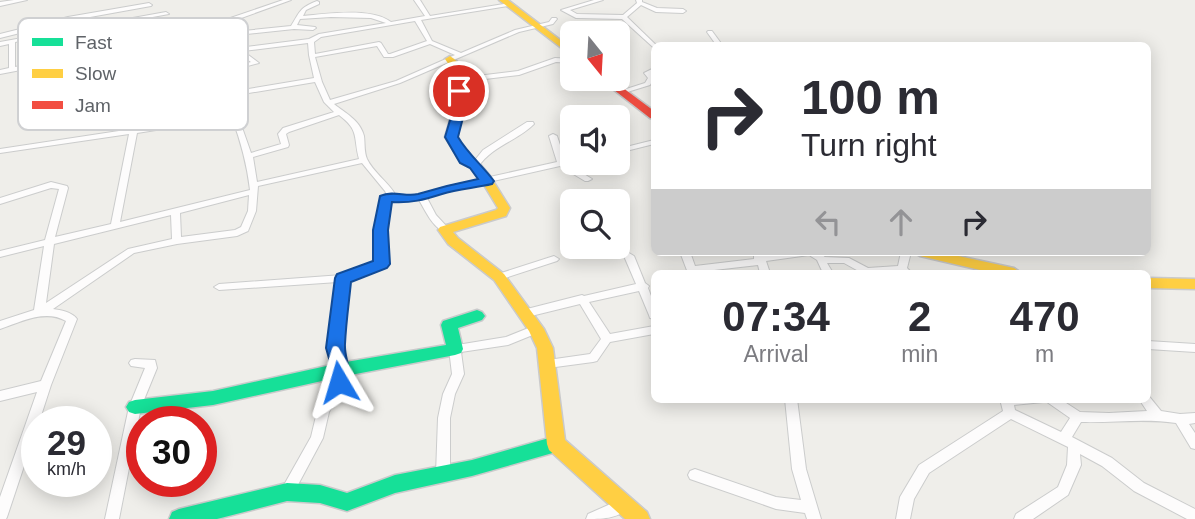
<!DOCTYPE html>
<style>
:root{--surface:#fff;--page:#f7f7f7;--text:#2b2b33;--muted:#7c7c81}
body{margin:0;font-family:Arial,sans-serif;background:var(--page);color:var(--text);height:100vh;display:flex;flex-direction:column;font-size:26px;white-space:nowrap}
*{box-sizing:border-box;margin:0}
p{font-size:23px;color:var(--muted)}
.icon{flex:none;width:38px;height:38px;fill:none;stroke:currentColor;stroke-width:2;stroke-linecap:round;stroke-linejoin:round}
.map{position:relative;flex:1;overflow:hidden}
.details{position:absolute;left:651px;top:270px;width:500px;height:133px;display:flex;flex-direction:column;background:var(--surface);border-radius:10px;box-shadow:0 4px 18px #0003}
.details>*{flex:none}
.hud{position:absolute;left:651px;top:42px;width:500px;height:214px;border-radius:10px;box-shadow:0 4px 18px #0003;background:#fff;color:var(--text);overflow:hidden}
.needle{width:46px;rotate:162deg}
.buttons{position:absolute;left:560px;top:21px;display:grid;gap:14px}
.buttons a{display:grid;place-items:center;width:70px;height:70px;border-radius:10px;background:var(--surface);box-shadow:0 4px 18px #0003;font-size:35px}
.speed{position:absolute;left:21px;top:406px;display:flex;gap:14px;font-size:35px;font-weight:700;text-align:center}
.speed>*{display:grid;place-content:center;width:91px;height:91px;border-radius:50%;background:var(--surface);box-shadow:0 4px 18px #0003;line-height:1}
.speed small{font-size:18px;font-weight:400}
.speed .limit{border:10px solid #d22;background:#fff;color:#111}
.pin{position:absolute;display:grid;place-items:center;width:60px;height:60px;color:#fff;margin:-30px;border:4px solid #fff;border-radius:50%;box-shadow:0 2px 7px #0007}
.me{position:absolute;width:77px;margin:-38px;rotate:353deg;stroke-linejoin:round;filter:drop-shadow(0 0 5px #0008)}
.turn{display:flex;align-items:center;gap:24px;height:147px;padding:0 35px;font-size:32px}
.turn .icon{width:91px;height:91px;stroke-width:2.5}
.turn b{display:block;font-size:49px;line-height:60px}
.lanes{display:flex;align-items:center;height:66px;padding:0 35px;background:#0003;justify-content:center;gap:35px;direction:ltr}
.lanes .off{opacity:.35}
.eta{display:flex;justify-content:space-evenly;align-items:center;height:119px;text-align:center}
.eta b{font-size:42px;font-weight:600;line-height:49px}
.map>svg:first-child{display:block}
.lines{fill:none;stroke-linecap:round;stroke-linejoin:round}
.street-casing{stroke:#cbcccc;stroke-width:2}
.fast-casing{stroke:#cacacb;stroke-width:3}
.slow-casing{stroke:#cacacb;stroke-width:3}
.jam-casing{stroke:#cacacb;stroke-width:3}
.street{fill:#fdfcfc;fill-rule:evenodd}
.fast{fill:#16e098;fill-rule:evenodd}
.slow{fill:#ffcf43;fill-rule:evenodd}
.jam{fill:#f24e42;fill-rule:evenodd}
.route{fill:#1a73e8;stroke:#114b97;stroke-width:2}
.key{fill:#fff;stroke:#cfd0d2;stroke-width:2}
.key-label{font-size:19px;fill:#5f6368}
</style>
<div class="map">
<svg width="1195" height="519" viewBox="0 0 1195 519">
<rect width="100%" height="100%" fill="#efeeea"/>
<g class="lines">
<defs>
<g id="street">
<path d="M14 0H27L0 6V2Z"/>
<path d="M283 0H291L208 30 224 33 291 26C300 12 299 8 317 1L319 2V4L306 10 303 16C327 14 371 7 391 22L425 16 414 0H420L430 16 510 3V5L508 6 421 20 432 41 461 53 515 30 549 22 552 18H556L557 19 553 24 519 32 400 83 334 104C345 113 360 120 364 136 365 144 364 152 367 159 373 172 388 182 395 194 414 199 431 190 449 186 485 178 521 170 557 162L549 136 553 134 557 136 565 160 572 159V163H575L568 164 592 179 588 181H585L560 166 440 193 427 198 436 215 450 230 445 233C432 226 426 212 419 200 409 202 397 198 389 200L385 230 387 264 385 266 348 280 341 348 347 369 345 382 329 412 323 438 292 496 287 498 282 496 280 492 311 437 317 412 333 382 335 369 329 348 338 282 219 290 214 287 219 284 342 275 377 262 375 230 381 199 387 195 385 191 362 163 258 186 256 211 248 231 237 236 177 244 134 253 53 309C61 310 72 312 77 319L51 385 39 422H37V427L7 517 6 519H0V497L37 392 0 401V391L41 381 66 321C45 309 21 322 0 329V321L34 310 44 246 0 257V251L45 240 59 189 51 188 0 204V198L51 182 67 186 68 188 55 237 111 224 129 134 0 153V149L231 114 223 95 217 74 225 69 251 62 226 45 222 36 192 30 115 52 0 74V70L9 68V44L0 46V42L166 12 169 14 15 42V67L114 48 192 26 201 28ZM331 17 371 18 386 23 319 34 309 39 238 48 231 43 228 36 294 29 313 30 316 28 315 27 297 25 300 19ZM415 21 427 41 390 54H388L381 43 379 42 315 54 314 42 321 37ZM308 43 309 55 314 78 230 92 224 75 229 71 259 63 243 51ZM430 44 455 55 396 81 330 100 322 82 315 57 377 46 384 57H393ZM315 82 324 102 334 112 283 128 278 134 281 144 251 153 231 96ZM339 115C360 131 353 137 359 159L257 182 253 157 288 147 289 145 286 134 289 132ZM232 118C241 142 247 165 250 190L120 222 137 133ZM249 195 248 211 241 227 235 230 181 237 180 213ZM171 215 172 239 128 249 46 303 54 244Z"/>
<path d="M594 0H603L570 10 577 14 623 15 637 3 636 0H642V2L657 8 683 9 686 11 683 13 656 12 641 5 627 17 656 45 654 48 622 19 576 18 561 10Z"/>
<path d="M149 3 152 5 151 6 68 21 0 38V34L68 17Z"/>
<path d="M180 21 183 23 182 24 106 40 103 38Z"/>
<path d="M708 31H712L723 46H717L707 32Z"/>
<path d="M555 58 572 59V63L556 62 519 75 477 80 474 78 477 76 518 71Z"/>
<path d="M654 68V72L651 74 654 78 650 85 624 93H620V91L645 83 648 78 644 73Z"/>
<path d="M527 122H533L534 124C517 141 492 146 478 167H472L471 165 483 150Z"/>
<path d="M654 140V144L618 153V149Z"/>
<path d="M680 252H690L695 266 754 259V252H764L765 255 788 252H818L825 257 849 258 868 268 898 266 901 252H911L907 268 912 273H862L844 263H827L833 273H823L817 260 809 255 766 261 770 273H760L758 265 688 273Z"/>
<path d="M629 253 634 256 645 283 649 286 648 288 654 304V319L650 318 649 315 639 291 589 302 610 334 654 326V334L610 342 597 361 593 362 548 368 544 367 542 364 544 361 548 360 590 354 601 339 580 304 527 317 523 316 522 313 523 310 582 295 584 296 636 284 624 256Z"/>
<path d="M554 256 559 259 557 261 499 280 494 277 495 275Z"/>
<path d="M536 325 540 326 541 329 540 332 508 345 461 352 464 374 455 394 450 418V474L448 478 443 480 438 478 436 474 438 418 443 394 452 374 449 349 451 346 506 337Z"/>
<path d="M1148 341 1195 344V352L1148 349Z"/>
<path d="M135 359 155 360 157 368 141 407 119 519H105L129 407 145 368 131 366 129 363 131 360Z"/>
<path d="M1148 395 1161 411 1180 414 1195 413V423L1189 424 1195 433V449L1191 448 1176 423C1145 418 1113 423 1081 422L1072 437 1112 458 1144 483 1195 509V519H1187L1134 491 1102 466 1080 454 1081 465 1068 495 1033 519H1014L1016 514 1058 487 1067 465 1068 447 1011 419 929 473 914 499 910 519H896L900 497 919 465 1003 411 1000 399H1045L1043 402 1014 405 1015 410 1061 432 1070 418 1047 402 1045 399H1060L1080 412 1109 413 1147 411 1139 399H1148Z"/>
<path d="M785 399H797L806 469 821 519H807L805 513 776 509 690 479 688 475 690 471 695 469 776 497 801 500 792 469Z"/>
<path d="M624 498 629 499 631 504C622 519 602 519 586 519L588 514Z"/>
</g>
<g id="fast">
<path d="M477 310 482 312 485 316 482 320 458 328 463 349 461 353 455 355 340 377 213 405 135 414 129 412 126 407 129 402 135 400 213 391 340 363 446 345 441 325 443 321Z"/>
<path d="M556 436 563 438 565 444 563 450 472 476 395 493 347 511 320 503 287 501 217 519H169L172 512 179 509 287 483 320 485 347 493 395 475 472 460Z"/>
</g>
<g id="slow">
<path d="M499 0H508L572 49V56Z"/>
<path d="M450 56C477 72 463 113 457 137L469 158 479 163 490 176 510 208 506 216 453 232 458 238 504 274 544 329 553 348 565 440 647 512 650 519H625L549 450 547 444 537 348 529 331 494 280 448 244 438 230 440 227 496 210 498 208 481 180 471 167 461 162 445 137C453 110 463 83 445 59Z"/>
<path d="M913 252H940L1014 268 1021 273H993L920 256Z"/>
<path d="M1148 278 1195 279V289L1148 288Z"/>
</g>
<path id="jam" d="M600 79H611L654 111V119L650 118Z"/>
</defs>
<!-- street casing -->
<use href="#street" class="street-casing"/>
<!-- fast casing -->
<use href="#fast" class="fast-casing"/>
<!-- slow casing -->
<use href="#slow" class="slow-casing"/>
<!-- jam casing -->
<use href="#jam" class="jam-casing"/>
<!-- street -->
<use href="#street" class="street"/>
<!-- fast -->
<use href="#fast" class="fast"/>
<!-- slow -->
<use href="#slow" class="slow"/>
<!-- jam -->
<use href="#jam" class="jam"/>
</g>
<!-- route -->
<path class="route" d="M459 88 464 91 465 110 458 137C468 154 482 165 494 181L492 184C475 188 458 189 442 194 423 200 412 203 392 202L388 230 390 264 387 268 351 282C349 302 346 323 345 344 344 360 354 371 346 387L339 390 332 387 330 382 332 369 326 348 335 278 337 274 373 261V230L380 196C394 190 405 197 418 194 438 188 458 183 478 179L470 168 460 163 445 137 453 110V91Z"/>
<!-- legend -->
<rect x="18" y="18" width="230" height="112" rx="10" class="key"/>
<rect x="32" y="38" width="31" height="8" fill="#16e098"/>
<rect x="32" y="69" width="31" height="9" fill="#ffcf43"/>
<rect x="32" y="101" width="31" height="8" fill="#f24e42"/>
<g class="key-label">
<text x="75" y="49">Fast</text>
<text x="75" y="80">Slow</text>
<text x="75" y="112">Jam</text>
</g>
</svg>
<div class="buttons">
<a><svg class="needle" viewBox="-14 -14 28 28"><path d="M0-13l5 13h-10z" fill="#e53935"/><path d="M0 13l5-13h-10z" fill="#7c7c81"/></svg></a>
<a><svg class="icon" aria-label="sound" viewBox="0 0 24 24"><path d="M4 9h4l5-4v14l-5-4H4zM17 9q2 3 0 6"/></svg></a>
<a><svg class="icon" aria-label="search" viewBox="0 0 24 24"><circle cx="10" cy="10" r="6"/><path d="M15 15l6 6"/></svg></a>
</div>
<div class="speed"><div>29<small>km/h</small></div><div class="limit">30</div></div>
<div class="pin" style="left:459px;top:91px;background:#d93025"><svg class="icon" aria-label="arrive" viewBox="0 0 24 24"><path d="M6 21V4h12l-3 4 3 4H6"/></svg></div>
<svg class="me" style="left:339px;top:382px" viewBox="-20 -20 40 40"><path d="M0-17L14 15 0 8-14 15z" fill="#1a73e8" stroke="#fff" stroke-width="4"/></svg>
<div class="hud">
<div class="turn"><svg class="icon" aria-label="right" viewBox="0 0 24 24"><path d="M7 20v-9h11M14 6l5 5-5 5"/></svg><div><b>100 m</b>Turn right</div></div>
<div class="lanes"><svg class="icon off" aria-label="left" viewBox="0 0 24 24"><path d="M17 20v-9H6M10 6l-5 5 5 5"/></svg><svg class="icon off" aria-label="ahead" viewBox="0 0 24 24"><path d="M12 20V5M6 11l6-6 6 6"/></svg><svg class="icon" aria-label="right" viewBox="0 0 24 24"><path d="M7 20v-9h11M14 6l5 5-5 5"/></svg></div>
</div>
<section class="details">
<div class="eta">
<div><b>07:34</b><p>Arrival</p></div>
<div><b>2</b><p>min</p></div>
<div><b>470</b><p>m</p></div>
</div>
</section>
</div>
